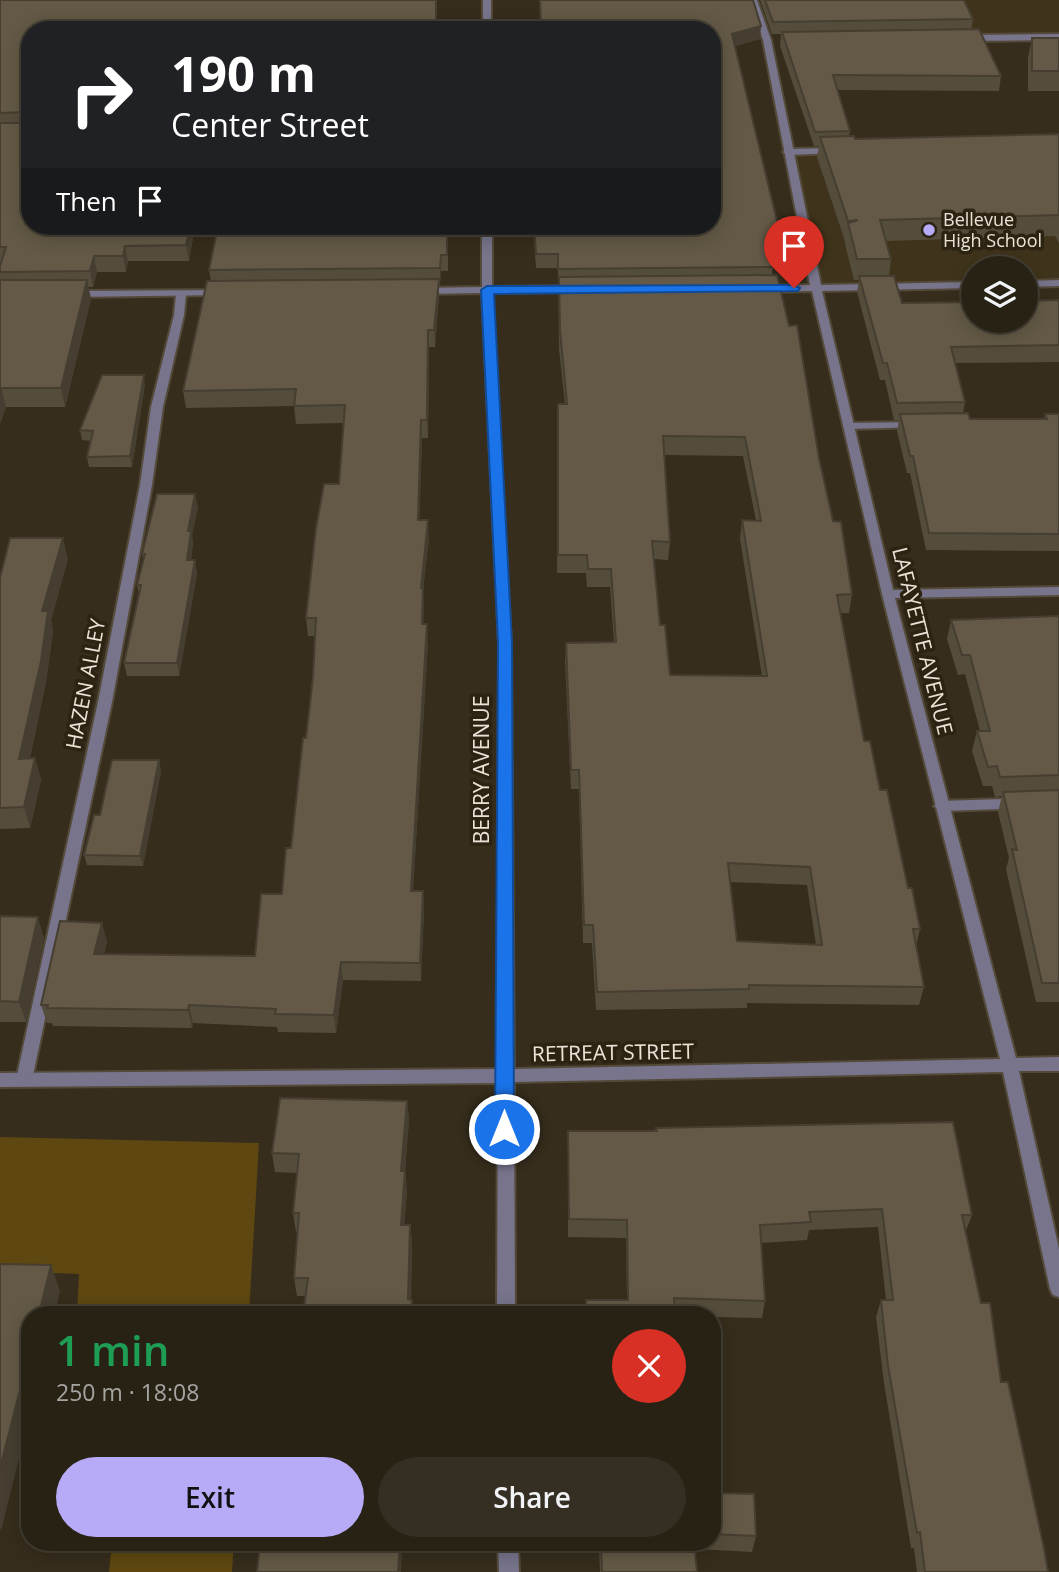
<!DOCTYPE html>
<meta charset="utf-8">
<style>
:root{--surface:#282215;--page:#342f22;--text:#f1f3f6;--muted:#a5a4a0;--line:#443f34;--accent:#b7abf8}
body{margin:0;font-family:"Open Sans",sans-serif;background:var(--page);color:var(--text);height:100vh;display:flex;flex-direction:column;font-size:26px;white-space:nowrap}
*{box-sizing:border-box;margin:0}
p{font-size:23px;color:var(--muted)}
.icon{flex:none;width:38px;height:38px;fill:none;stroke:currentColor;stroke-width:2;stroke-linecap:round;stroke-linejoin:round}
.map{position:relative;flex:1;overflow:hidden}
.side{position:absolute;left:21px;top:1306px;width:700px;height:245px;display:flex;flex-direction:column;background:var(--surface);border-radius:28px;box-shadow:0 4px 18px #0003,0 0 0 2px var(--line)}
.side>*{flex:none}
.top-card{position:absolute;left:21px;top:21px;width:700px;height:214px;border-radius:28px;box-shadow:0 4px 18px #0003,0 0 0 2px var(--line);background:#202124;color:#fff;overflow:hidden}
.controls{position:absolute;left:961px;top:256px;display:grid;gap:14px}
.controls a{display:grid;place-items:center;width:77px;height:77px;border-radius:50%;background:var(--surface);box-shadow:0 4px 18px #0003,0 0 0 2px var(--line);font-size:35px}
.pin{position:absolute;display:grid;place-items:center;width:60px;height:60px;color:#fff;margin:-72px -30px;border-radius:50% 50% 50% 0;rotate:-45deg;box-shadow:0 0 7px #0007}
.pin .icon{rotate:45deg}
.me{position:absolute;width:77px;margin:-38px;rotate:0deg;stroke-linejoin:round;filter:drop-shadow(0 0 5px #0008)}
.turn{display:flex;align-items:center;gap:24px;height:147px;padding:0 35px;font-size:32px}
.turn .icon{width:91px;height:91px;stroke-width:2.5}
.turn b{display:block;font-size:49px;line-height:60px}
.then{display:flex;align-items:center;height:66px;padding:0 35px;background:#0003;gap:14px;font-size:26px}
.round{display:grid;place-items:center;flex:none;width:74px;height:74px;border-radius:37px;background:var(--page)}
.overview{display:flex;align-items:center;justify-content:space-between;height:119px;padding:0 35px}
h1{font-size:42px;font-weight:600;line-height:52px;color:#1e9e55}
.cta{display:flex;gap:14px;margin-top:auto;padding:14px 35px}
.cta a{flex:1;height:80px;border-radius:42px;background:var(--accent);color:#111;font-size:28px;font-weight:600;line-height:80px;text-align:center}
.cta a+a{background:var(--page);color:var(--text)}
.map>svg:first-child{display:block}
.built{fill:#3f331b}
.green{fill:#5e4711}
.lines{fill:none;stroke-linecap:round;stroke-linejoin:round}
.service-casing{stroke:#534a3a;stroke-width:4}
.minor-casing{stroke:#534a3a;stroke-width:4}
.service{fill:#77748b;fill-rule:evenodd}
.minor{fill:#77748b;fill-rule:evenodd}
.wall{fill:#554d3c;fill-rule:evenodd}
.shaded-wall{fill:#453e31}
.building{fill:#635946;stroke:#453e31;stroke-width:2;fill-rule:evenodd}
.route{fill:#1a73e8;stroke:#114b97;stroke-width:2}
.poi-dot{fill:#b7abf8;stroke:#2c2312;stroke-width:2.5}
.labels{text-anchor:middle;stroke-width:7;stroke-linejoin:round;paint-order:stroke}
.far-poi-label{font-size:18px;fill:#e9e3d8;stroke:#2c2312;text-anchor:start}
.street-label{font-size:21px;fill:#e9e3d8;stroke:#2c2312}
</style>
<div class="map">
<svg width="1059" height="1572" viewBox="0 0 1059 1572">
<rect width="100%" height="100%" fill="#362d1c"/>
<!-- built -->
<g class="built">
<path d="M915 0H1059V37L926 39Z"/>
<path d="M1059 149V283L1026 284V268H973V285L816 288 788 152Z"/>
</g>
<!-- green -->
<g class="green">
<path d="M0 1137 259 1143 249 1314H77L79 1274 0 1271Z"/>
<path d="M112 1542H234L232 1572H109Z"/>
</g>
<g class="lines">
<defs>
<g id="service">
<path d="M836 148 841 151 839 153 788 155 783 152 788 149Z"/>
<path d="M181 291 186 294 184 315 163 407 152 485 112 702 32 1080 30 1085 24 1087 18 1085 16 1080 98 702 140 485 151 407 174 315 176 294Z"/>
<path d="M915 422 919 423V427L850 429 844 426 850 423Z"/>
<path d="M1059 797V807L941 811 934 806 941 801Z"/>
</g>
<g id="minor">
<rect x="483" y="0" width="8" height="30"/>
<path d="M749 0H757L771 40 821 285 973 282V288L822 291 893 590 1059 587V595L895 598 1016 1058 1059 1057V1071H1019L1059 1249V1297L1053 1295 1050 1289 1003 1072 514 1082 515 1314H497L498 1083 0 1087V1073L498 1069 499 644 482 293 421 294 416 291 421 288 482 287V226H492V287L576 286 581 289 576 292 492 293 511 644 514 1069 1000 1059 882 594 812 291 761 292 756 289 761 286 810 285 763 40Z"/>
<path d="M1059 34V40L965 41 961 38 965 35Z"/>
<path d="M1059 280V286L1026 287V281Z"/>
<path d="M223 290 228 293 227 295 71 297 66 294 71 291Z"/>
<path d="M498 1542H518L519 1572H499Z"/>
</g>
</defs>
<!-- service casing -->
<use href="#service" class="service-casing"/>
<!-- minor casing -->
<use href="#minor" class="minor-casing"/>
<!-- service -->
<use href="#service" class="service"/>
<!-- minor -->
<use href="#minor" class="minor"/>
</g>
<!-- wall -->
<g class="wall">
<path d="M0 0H437L436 30H30L195 226 189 261H128L126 272H97L93 287H88L91 299 65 407H6L0 424V266L1 263H0Z"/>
<path d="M540 0 760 39 735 46 784 250 782 263 773 264 772 275 819 458 833 521 852 594 849 613H840L864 741 880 790 920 929 916 946 924 987 919 1005 747 1003V1008L596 1010 592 943H583L579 789H571L565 662 566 643 614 642 610 587H587L586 573H557L558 404H565L559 349 558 268H536L533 226H712ZM664 455 743 456 756 520H742L740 539 762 676 670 675 660 625 654 559 668 560 670 542ZM730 882 807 885 816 945 737 941Z"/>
<path d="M760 0H964L973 19 971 30 1001 76 999 91 837 90 850 131 849 136 855 139 1059 134V243L1055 236 886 241 891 259 889 276 902 303 1059 300V362L955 363 965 402 963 413 970 419H1044L1045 414H1059V551L926 550 910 473H907L897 431 899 420H894L885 380H880L857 292 859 280H854L845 244V241L817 157 819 146H814L780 46 781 34H772Z"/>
<path d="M1032 38H1059V91H1028V58Z"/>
<path d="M448 226V271H441L440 284H439V296L435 347H429L428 438H422L419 520 429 538 423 590V624L428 642 413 891H423L424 909 421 981 343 980 336 1033 278 1032 277 1027 193 1023 192 1028 53 1026 52 1023H47L41 1005 107 941 104 954 255 956 282 894 291 848 313 677 315 636H308L306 618 339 484 343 423 296 424 294 406 186 408 183 391 211 281 209 270Z"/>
<path d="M145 384 132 467H89L87 457 91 441 82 440 80 430Z"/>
<path d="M198 507 192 535 193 544 191 560H195L197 574 179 676H127L124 663 139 594 137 585 143 559 142 554Z"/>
<path d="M68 559 51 620 53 632 46 682 30 758H35L41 780 30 828 0 829V578Z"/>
<path d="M1059 616V1002H1036L1006 869 1009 858 998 812 1002 796 995 797 992 786H983L972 751 977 731H980L965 674 958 675 947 639 951 620Z"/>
<path d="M159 760 161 771 143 866 87 865 84 855 100 815Z"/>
<path d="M0 916 44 938 26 1022H0Z"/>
<path d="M407 1101 409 1120 405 1171 407 1190 404 1225H410L412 1243 411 1300H412L413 1314H303L306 1296H297L294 1278 298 1232H296L293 1213 297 1173 275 1172 272 1153Z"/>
<path d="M568 1131 972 1215 965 1233 981 1303 1048 1572H917L914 1548H911L884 1383 876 1317 881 1300H886L878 1227 809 1230 807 1240 761 1243 765 1301 762 1318 712 1317V1314H585L586 1300H627L626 1238 568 1237Z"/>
<path d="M712 1493 756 1536 752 1552 695 1549 697 1572H600L599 1545 588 1544V1542H712Z"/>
</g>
<!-- shaded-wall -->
<g class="shaded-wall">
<path d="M761 26 760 39 731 47 732 34Z"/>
<path d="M190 226H195L189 261 186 245Z"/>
<path d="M125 246 128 261 126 272 123 256Z"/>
<path d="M441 255V271L440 284V268Z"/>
<path d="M94 256 97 272 93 287 90 271Z"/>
<path d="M439 279V296L435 347 434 330Z"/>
<path d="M87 280 91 299 65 407 61 388Z"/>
<path d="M428 330 429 347 428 438 427 420Z"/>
<path d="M144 375 145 384 132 467 130 456Z"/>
<path d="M1 388 6 407 0 424V392Z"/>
<path d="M421 420 422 438 419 538 418 520Z"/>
<path d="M195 494 198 507 192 535 193 544 189 574 187 560 188 531Z"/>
<path d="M428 520 429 538 423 590 424 606 423 642 421 588Z"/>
<path d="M63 538 68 559 51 620 53 632 46 682 25 780 19 759 42 611Z"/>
<path d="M195 560 197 574 179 676 177 663Z"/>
<path d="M427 624 428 642 412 909 411 891Z"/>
<path d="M35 758 41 780 30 828 24 807Z"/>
<path d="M159 760 161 771 143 866 140 856Z"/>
<path d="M423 891 424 909 421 981 420 963Z"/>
<path d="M38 917 44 938 26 1022 19 1002Z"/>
<path d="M102 923 107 941 99 972 94 954Z"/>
<path d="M341 962 343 980 336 1033 334 1015Z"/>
<path d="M189 1005 193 1023 192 1028 188 1010Z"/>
<path d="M407 1101 409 1120 403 1190 401 1171Z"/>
<path d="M405 1171 407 1190 403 1244 401 1225Z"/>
<path d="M410 1225 412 1243 410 1314 408 1299Z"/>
<path d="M51 1265 60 1291 55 1314H39Z"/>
<path d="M30 1351V1415L1 1531 0 1528V1468Z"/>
<path d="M400 1542H402L401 1572H398Z"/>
</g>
<!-- building -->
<g class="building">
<path d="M0 0H436V30H30V226H190L186 245 125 246 123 256H94L90 271 0 272V266L6 247H0V123H27L30 121 27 112 0 113Z"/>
<path d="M540 0H753L761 26 732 34 784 250H769L773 267 558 269V254H536L534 226H712V30H541Z"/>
<path d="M765 0H964L973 19 773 22Z"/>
<path d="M979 29 1001 76 833 75 850 131 815 132 782 32Z"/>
<rect x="1032" y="38" width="27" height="33"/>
<path d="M1059 134V215L880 220 891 259H857L848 223 858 220 848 221 820 137 854 136 855 139Z"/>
<path d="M218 226H447V255H441L440 268 209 270Z"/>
<path d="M777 275 789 326 797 325 819 458 833 521 841 522 852 594 837 595 864 741H870L880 790H887L908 888H912L920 929H913L924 987 749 985V989L597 992 593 925H584L579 770H571L566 643 616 642 611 569H588L587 555H558V404H567L560 330 559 277ZM663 436 745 437 761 521 742 520 767 676 670 675 665 625H660L652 541 670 542ZM728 863 810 867 822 945 737 941Z"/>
<path d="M859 276H894L902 303 973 302V320H1026V301L1059 300V345L951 347 965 402 897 403 887 363H883Z"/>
<path d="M439 279 434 330H428L427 420H421L418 520H428L421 588H423L422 624H427L411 891H423L420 963 341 962 334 1015 275 1014 276 1009 189 1005 188 1010 47 1008 48 1005H41L60 921 102 923 94 954 255 956 261 894H282L286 848H291L303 738H306L313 677 316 618H306L316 528 324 484H339L345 405 294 406 296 389 183 391 207 281Z"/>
<path d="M0 280H87L61 388H1L0 392Z"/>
<path d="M102 375H144L130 456 87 457 93 431 80 430Z"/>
<path d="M968 413 970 419H1047L1045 414H1059V534L929 533 913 456H910L900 414Z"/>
<path d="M157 494H195L188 531H191L187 560H195L177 663H124L141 585H137L145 554H142Z"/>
<path d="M10 538H63L42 611H48L41 661 19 759 35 758 24 807 0 808V578Z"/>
<path d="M1059 616V775L1000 777 997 766 988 767 977 731H990L970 655H962L951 620Z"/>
<path d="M112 760H159L140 856 84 855 94 815H100Z"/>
<path d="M1059 790V983H1042L1012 849 1017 850 1003 792Z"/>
<path d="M0 916 38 917 19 1002 0 1001Z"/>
<path d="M280 1098 407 1101 401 1171H405L401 1225H410L408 1299 412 1300 411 1314H303L308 1278H294L299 1213H293L299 1154 272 1153Z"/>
<path d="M953 1122 972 1215H962L981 1303H990L1001 1382H1008L1044 1548 1048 1572H925L920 1532 917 1533 888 1366 881 1300H893L882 1209 809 1212 811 1222 760 1225 765 1301 674 1298 675 1314H586V1300H628L627 1220 569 1219 568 1131H657L656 1128Z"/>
<path d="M0 1264 51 1265 39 1314H30V1351L0 1468Z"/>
<path d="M712 1493 754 1494 756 1536 712 1534Z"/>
<path d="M260 1542H400L398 1572H257Z"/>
<path d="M601 1542H694L697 1572H602Z"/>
</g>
<!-- route -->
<path class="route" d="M794 285 800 288 798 291 494 294 512 643 514 1129 511 1135 504 1137 498 1135 495 1129 498 643 481 290 487 286Z"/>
<!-- markers -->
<circle class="poi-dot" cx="929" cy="230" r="7"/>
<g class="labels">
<!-- far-poi labels -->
<g class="far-poi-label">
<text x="943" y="226">Bellevue<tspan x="943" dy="21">High School</tspan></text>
</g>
<!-- street labels -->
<g class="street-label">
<text transform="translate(922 641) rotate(76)" y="7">LAFAYETTE AVENUE</text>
<text transform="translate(86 684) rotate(-79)" y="7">HAZEN ALLEY</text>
<text transform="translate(482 770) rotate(-90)" y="7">BERRY AVENUE</text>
<text transform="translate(613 1053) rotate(-1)" y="7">RETREAT STREET</text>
</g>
</g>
</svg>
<div class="controls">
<a><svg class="icon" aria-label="layers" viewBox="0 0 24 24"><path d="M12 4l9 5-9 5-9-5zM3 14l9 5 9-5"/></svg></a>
</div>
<div class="pin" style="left:794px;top:288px;background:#d93025"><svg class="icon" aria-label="arrive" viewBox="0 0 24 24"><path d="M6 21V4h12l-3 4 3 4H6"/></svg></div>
<svg class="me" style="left:504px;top:1129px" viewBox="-20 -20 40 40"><circle r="17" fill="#1a73e8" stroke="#fff" stroke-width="3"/><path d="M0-11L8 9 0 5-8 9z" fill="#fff"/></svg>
<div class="top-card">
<div class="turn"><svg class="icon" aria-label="right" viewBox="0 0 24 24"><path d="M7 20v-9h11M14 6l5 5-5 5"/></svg><div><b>190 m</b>Center Street</div></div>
<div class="then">Then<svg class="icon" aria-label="arrive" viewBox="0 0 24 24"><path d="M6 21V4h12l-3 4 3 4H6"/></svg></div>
</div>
<section class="side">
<div class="overview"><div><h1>1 min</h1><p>250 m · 18:08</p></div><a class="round" style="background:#d93025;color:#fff"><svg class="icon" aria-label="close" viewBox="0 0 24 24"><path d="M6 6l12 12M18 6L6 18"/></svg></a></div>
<div class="cta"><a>Exit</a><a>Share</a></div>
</section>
</div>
